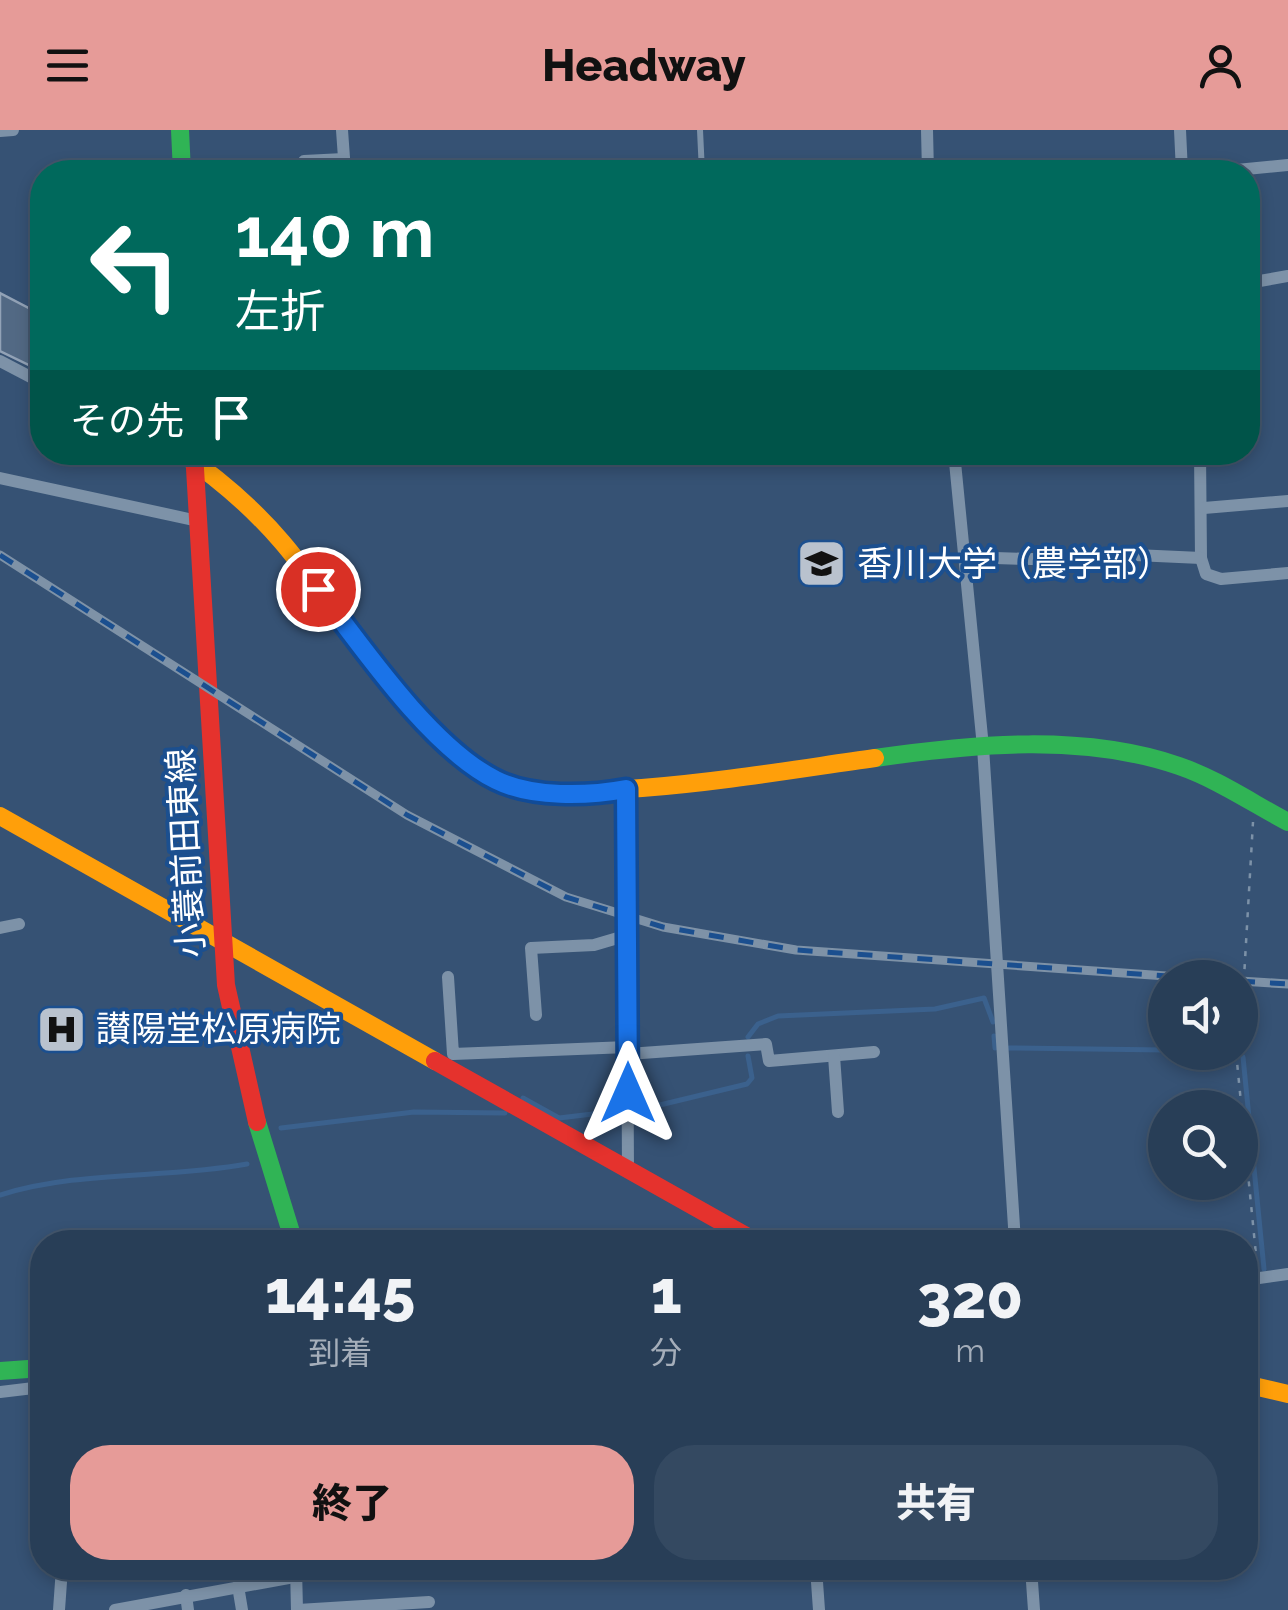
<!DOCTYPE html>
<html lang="ja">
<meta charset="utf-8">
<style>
:root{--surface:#283e57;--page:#344961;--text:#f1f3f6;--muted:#a5aeba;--line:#44576d;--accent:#e69b98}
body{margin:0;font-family:Raleway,"Noto Sans JP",sans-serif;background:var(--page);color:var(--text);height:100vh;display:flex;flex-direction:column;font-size:38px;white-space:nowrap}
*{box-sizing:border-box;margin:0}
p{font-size:32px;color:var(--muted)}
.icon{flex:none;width:55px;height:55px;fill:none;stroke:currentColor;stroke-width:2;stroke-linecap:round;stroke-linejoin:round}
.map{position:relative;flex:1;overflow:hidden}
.panel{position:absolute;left:30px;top:1100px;width:1228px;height:350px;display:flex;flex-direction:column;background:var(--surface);border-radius:40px;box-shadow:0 5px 15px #0003,0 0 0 2px var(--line)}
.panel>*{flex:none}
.guide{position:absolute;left:30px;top:30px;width:1230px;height:305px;border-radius:40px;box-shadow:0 5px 15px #0003,0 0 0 2px var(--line);background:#00695c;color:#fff;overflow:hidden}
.controls{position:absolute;left:1148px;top:830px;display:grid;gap:20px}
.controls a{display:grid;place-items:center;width:110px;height:110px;border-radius:50%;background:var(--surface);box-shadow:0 5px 15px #0003,0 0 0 2px var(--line);font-size:50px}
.pin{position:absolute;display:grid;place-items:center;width:85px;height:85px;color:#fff;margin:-42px;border:5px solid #fff;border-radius:50%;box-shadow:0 2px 10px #0007}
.me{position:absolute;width:110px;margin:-55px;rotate:0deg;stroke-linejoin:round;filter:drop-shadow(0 0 8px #0008)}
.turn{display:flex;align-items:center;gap:35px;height:210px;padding:0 40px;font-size:45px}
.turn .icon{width:130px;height:130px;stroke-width:2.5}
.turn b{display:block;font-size:70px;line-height:85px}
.then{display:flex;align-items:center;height:95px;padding:0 40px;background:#0003;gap:20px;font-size:38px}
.eta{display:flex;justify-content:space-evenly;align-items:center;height:170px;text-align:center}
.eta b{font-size:60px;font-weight:800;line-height:70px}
.cta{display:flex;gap:20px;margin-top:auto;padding:20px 40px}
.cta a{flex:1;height:115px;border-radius:40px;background:var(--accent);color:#111;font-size:40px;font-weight:800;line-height:115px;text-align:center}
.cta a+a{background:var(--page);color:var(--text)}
header{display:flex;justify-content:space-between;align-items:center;height:130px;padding:0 40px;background:var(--accent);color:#111;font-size:45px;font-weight:800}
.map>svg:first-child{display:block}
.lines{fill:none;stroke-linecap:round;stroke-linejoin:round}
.stream{stroke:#3b618d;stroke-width:5}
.building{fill:#526984;stroke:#92a2b6;stroke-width:2.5}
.path{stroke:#7d92a8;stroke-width:2.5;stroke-dasharray:5 8;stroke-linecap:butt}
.lane{stroke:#7d92a8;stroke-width:6}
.street{stroke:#7d92a8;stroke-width:12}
.fast{stroke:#30b455;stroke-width:18}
.slow{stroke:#ff9f0a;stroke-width:18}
.jam{stroke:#e5322d;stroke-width:18}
.rail-casing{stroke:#7e92a7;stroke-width:9}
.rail{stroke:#1b4f8f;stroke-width:5;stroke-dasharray:15;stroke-linecap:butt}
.route-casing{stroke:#114b97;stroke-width:25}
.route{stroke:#1a73e8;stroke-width:18}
.labels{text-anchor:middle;stroke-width:8;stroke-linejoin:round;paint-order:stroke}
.poi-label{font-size:35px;fill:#fff;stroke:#1b4f8f;text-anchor:start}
.street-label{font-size:35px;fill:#fff;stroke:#1b4f8f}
</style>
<header><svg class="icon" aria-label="menu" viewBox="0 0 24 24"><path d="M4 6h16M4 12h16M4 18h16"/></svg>Headway<svg class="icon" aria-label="person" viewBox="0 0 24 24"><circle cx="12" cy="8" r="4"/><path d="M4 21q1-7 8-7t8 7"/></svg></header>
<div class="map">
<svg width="1288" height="1480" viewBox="0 0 1288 1480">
<rect width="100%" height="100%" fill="#365274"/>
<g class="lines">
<!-- stream -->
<g class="stream">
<path d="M994 906 995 918"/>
<path d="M748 907 758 894 778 886 935 879 984 868 993 892"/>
<path d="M1009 918 1165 920"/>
<path d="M1243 927 1264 1139"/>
<path d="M523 968 559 988 618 981"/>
<path d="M639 980 747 954 752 948 748 926"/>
<path d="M281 998 414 982 505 983"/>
<path d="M0 1065C80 1040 165 1049 247 1034"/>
</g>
</g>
<!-- building -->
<path class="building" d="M0 163 42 185V214L33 237 0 221Z"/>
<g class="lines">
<!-- path -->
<g class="path">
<path d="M1240 917 1253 692"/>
<path d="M1236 922 1257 1135"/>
</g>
<!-- lane -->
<g class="lane">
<path d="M700 0 702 42"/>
<path d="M720 322V324"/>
</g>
<!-- street -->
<g class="street">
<path d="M342 0 345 42"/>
<path d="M927 0 928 42"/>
<path d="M1180 0 1182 42"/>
<path d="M0 1 13 0"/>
<path d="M304 31 344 29"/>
<path d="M345 39 403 38 404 42"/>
<path d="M1216 42 1288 35"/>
<path d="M1248 153 1288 146"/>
<path d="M0 231 42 253"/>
<path d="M954 322 983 617 1015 1112"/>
<path d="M1200 322 1201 428 1206 444 1221 449 1288 443"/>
<path d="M0 348 198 391"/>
<path d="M1204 378 1288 371"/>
<path d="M964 427 1093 431 1113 424 1201 428"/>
<path d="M626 659 628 1040"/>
<path d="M0 798 19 794"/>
<path d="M448 847 453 924 628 917"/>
<path d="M536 885 531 818 594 815 628 805"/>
<path d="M628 924 766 914 769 931 874 922"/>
<path d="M834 926 838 982"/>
<path d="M1245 1150 1288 1144"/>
<path d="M0 1262 42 1257"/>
<path d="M296 1438 297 1480"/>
<path d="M816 1438 819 1480"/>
<path d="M1031 1438 1034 1480"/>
<path d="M238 1456 242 1480"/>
<path d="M186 1465 188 1480"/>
<path d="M59 1480 62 1438"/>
<path d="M115 1480 294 1447"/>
<path d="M298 1480 429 1472"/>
</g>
<!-- fast -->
<g class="fast">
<path d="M180 0 182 42"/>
<path d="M875 628C974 614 1083 603 1179 636 1217 649 1252 673 1288 692"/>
<path d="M257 992 294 1112"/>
<path d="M0 1241 42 1238"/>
</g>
<!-- slow -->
<g class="slow">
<path d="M180 322C218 348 252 377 282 412 344 484 438 648 536 662 571 667 607 661 642 658 720 652 797 639 875 628"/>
<path d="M0 686 435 931"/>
<path d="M1245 1254 1288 1264"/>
</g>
<!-- jam -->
<g class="jam">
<path d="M194 322 226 855 257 992"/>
<path d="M435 931 757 1112"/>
</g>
<defs>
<g id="rail">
<path d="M0 425 407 685 566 767 663 797 796 820 1195 848"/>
<path d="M1240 851 1288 854"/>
</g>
</defs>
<!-- rail casing -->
<use href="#rail" class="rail-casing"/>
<!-- rail -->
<use href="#rail" class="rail"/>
</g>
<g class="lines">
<defs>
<path id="route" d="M318 459C362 517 431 618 496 650 532 668 588 666 626 659L628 963"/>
</defs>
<!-- route casing -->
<use href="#route" class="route-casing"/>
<!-- route -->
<use href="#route" class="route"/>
</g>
<!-- icons -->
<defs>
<symbol id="university-square" viewBox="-11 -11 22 22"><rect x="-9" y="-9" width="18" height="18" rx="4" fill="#b9c2ce" stroke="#1b4f8f"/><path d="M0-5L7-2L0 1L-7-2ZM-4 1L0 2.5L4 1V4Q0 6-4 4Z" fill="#111"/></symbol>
<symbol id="hospital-square" viewBox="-11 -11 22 22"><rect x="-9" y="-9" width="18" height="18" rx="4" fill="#b9c2ce" stroke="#1b4f8f"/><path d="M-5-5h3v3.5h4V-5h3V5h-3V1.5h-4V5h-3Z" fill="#111"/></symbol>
</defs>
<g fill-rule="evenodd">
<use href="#university-square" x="794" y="406" width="55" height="55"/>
<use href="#hospital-square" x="34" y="872" width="55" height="55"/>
</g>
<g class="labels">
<!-- poi labels -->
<g class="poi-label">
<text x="857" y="446">香川大学（農学部）</text>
<text x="96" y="911">讃陽堂松原病院</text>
</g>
<!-- street labels -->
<g class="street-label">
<text transform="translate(186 723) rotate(-93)" y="12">小蓑前田東線</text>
</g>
</g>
</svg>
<div class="controls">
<a><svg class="icon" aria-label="sound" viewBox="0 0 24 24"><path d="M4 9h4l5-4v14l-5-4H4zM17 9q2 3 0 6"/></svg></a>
<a><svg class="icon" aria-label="search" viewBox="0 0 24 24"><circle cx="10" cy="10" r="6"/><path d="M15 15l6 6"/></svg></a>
</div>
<div class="pin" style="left:318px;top:459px;background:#d93025"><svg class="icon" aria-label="arrive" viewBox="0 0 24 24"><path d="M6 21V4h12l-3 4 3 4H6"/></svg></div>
<svg class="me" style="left:628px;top:963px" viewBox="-20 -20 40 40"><path d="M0-17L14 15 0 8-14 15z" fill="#1a73e8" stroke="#fff" stroke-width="4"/></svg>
<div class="guide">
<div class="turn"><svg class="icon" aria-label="left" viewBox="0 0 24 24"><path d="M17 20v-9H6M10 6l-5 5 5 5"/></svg><div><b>140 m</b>左折</div></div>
<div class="then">その先<svg class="icon" aria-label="arrive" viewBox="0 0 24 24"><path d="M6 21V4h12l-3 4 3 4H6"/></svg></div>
</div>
<section class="panel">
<div class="eta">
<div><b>14:45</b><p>到着</p></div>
<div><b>1</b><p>分</p></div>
<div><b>320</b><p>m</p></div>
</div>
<div class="cta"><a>終了</a><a>共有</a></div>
</section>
</div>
